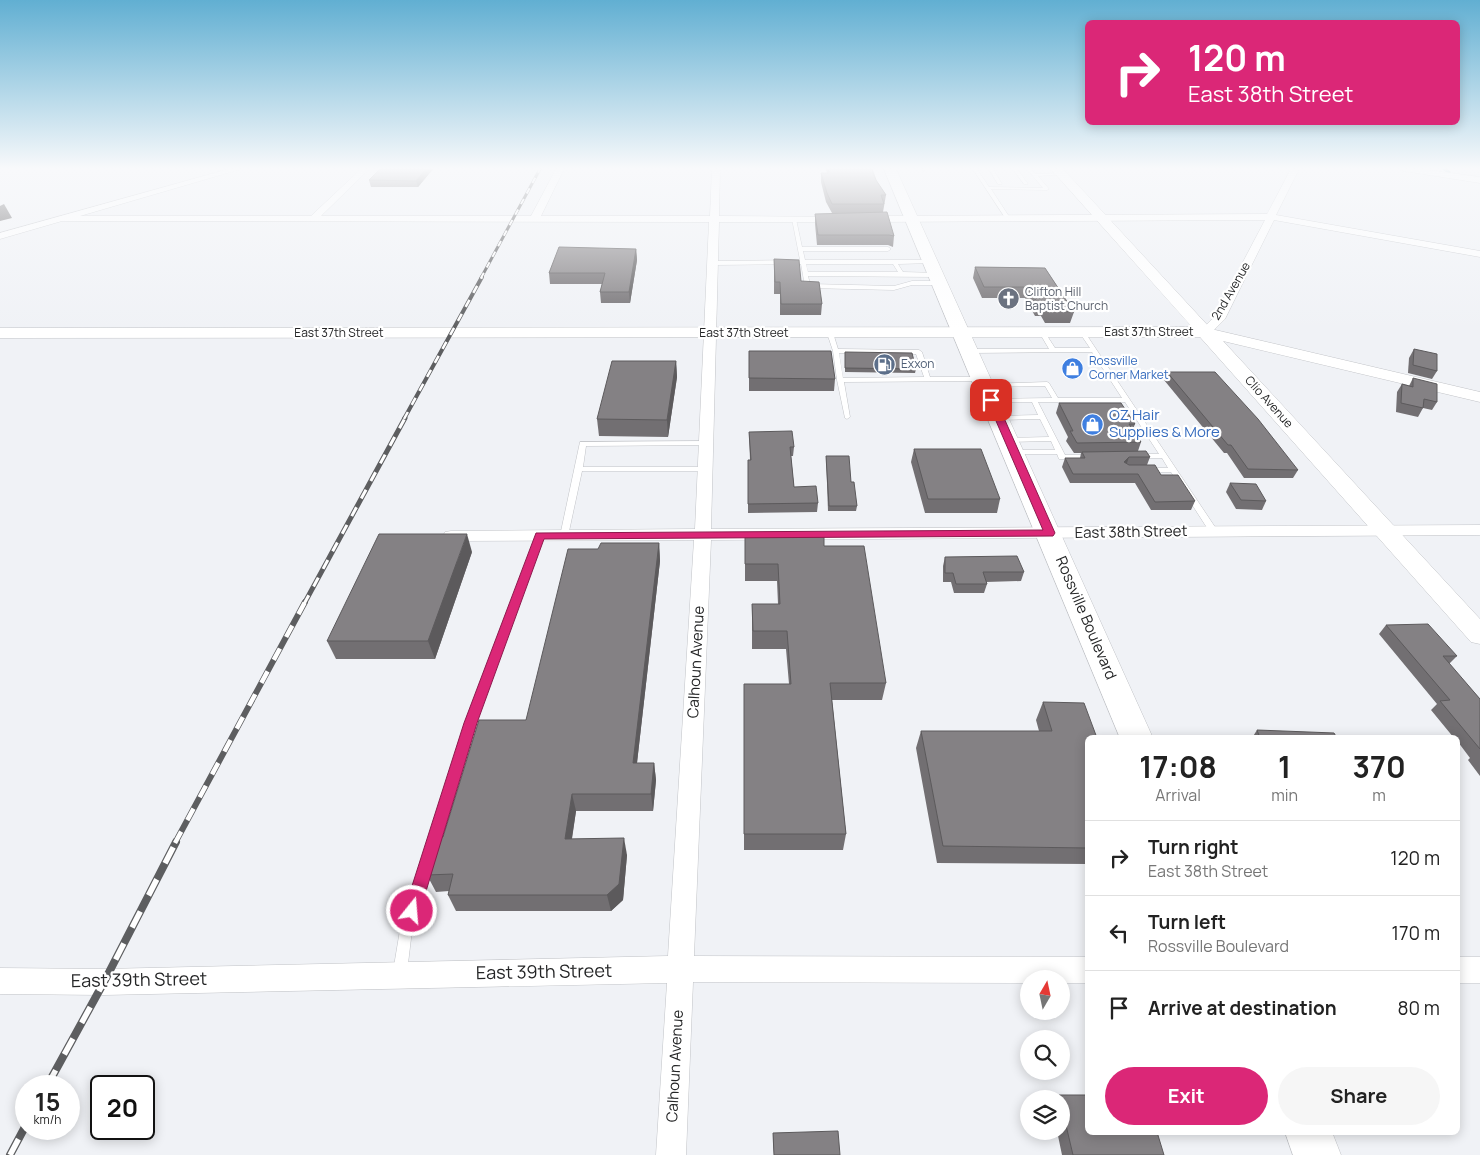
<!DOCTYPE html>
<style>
:root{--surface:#fff;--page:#f6f6f6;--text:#222;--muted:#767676;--line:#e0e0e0;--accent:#db2777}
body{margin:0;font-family:Manrope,sans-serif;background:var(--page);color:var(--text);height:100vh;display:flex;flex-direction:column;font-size:19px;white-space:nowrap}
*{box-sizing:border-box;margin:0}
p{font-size:16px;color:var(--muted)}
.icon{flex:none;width:28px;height:28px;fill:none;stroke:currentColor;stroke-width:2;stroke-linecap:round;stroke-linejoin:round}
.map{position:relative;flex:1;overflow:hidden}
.sheet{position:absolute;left:1085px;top:735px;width:375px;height:400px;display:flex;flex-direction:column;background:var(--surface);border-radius:8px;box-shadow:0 2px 12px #0003}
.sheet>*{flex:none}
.hud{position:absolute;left:1085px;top:20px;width:375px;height:105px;border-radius:8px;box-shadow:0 2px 12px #0003;background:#db2777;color:#fff;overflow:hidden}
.needle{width:32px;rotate:9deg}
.controls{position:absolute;left:1020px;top:970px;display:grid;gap:10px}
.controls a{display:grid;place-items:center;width:50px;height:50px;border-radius:50%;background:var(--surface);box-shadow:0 2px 12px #0003;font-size:25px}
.speed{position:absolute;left:15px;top:1075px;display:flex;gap:10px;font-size:25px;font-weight:700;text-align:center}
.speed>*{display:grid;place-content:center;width:65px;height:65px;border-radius:50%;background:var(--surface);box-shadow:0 2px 12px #0003;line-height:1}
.speed small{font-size:12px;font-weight:400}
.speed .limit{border:2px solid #111;border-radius:8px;background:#fff;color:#111}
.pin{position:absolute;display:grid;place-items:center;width:42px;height:42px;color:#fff;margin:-21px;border-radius:10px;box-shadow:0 2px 8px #0006}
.me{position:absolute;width:55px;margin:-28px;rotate:17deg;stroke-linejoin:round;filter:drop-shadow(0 0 4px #0008)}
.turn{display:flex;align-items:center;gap:18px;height:105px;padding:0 20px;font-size:22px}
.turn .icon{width:65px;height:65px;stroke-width:2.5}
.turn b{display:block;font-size:35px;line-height:42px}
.eta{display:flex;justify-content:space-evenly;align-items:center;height:85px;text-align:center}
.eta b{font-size:30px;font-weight:700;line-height:35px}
.action{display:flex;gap:10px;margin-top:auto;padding:10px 20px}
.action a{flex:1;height:58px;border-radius:30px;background:var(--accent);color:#fff;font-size:20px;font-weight:700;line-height:58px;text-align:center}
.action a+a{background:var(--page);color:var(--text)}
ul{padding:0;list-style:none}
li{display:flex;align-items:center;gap:15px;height:75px;padding:0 20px;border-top:1px solid var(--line)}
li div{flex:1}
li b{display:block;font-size:19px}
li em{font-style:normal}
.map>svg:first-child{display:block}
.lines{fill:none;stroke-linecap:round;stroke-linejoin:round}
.stream{stroke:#318088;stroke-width:3}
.lane-casing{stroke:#c1c3c7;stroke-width:1}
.street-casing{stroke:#c1c3c7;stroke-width:1}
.secondary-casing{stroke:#c1c3c7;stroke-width:1}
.highway-casing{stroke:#c1c3c7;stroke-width:1}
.lane{fill:#fff;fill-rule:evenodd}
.street{fill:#fff;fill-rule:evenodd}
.secondary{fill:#fff;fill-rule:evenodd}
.highway{fill:#fff;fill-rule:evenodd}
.rail-far4-casing{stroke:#5d5e60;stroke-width:3}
.rail-far3-casing{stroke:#5d5e60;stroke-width:4}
.rail-far2-casing{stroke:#5d5e60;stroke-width:5}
.rail-far1-casing{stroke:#5d5e60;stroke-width:6}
.rail-casing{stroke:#5d5e60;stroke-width:8}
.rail-far4{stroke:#fff;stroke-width:2;stroke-dasharray:6;stroke-linecap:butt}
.rail-far3{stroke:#fff;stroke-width:2.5;stroke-dasharray:8;stroke-linecap:butt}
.rail-far2{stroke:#fff;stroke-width:3;stroke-dasharray:10;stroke-linecap:butt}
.rail-far1{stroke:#fff;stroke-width:4.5;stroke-dasharray:13;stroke-linecap:butt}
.rail{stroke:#fff;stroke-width:5.5;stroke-dasharray:18;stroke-linecap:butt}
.wall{fill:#726f72}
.shaded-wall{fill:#5c5a5c}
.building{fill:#848184;stroke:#5c5a5c}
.route{fill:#db2777;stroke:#8e194d}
.labels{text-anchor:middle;stroke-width:4.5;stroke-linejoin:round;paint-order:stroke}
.far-street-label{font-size:12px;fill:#242526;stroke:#fff}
.far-worship-label{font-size:12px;fill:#5b616d;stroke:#fff;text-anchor:start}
.far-shop-label{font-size:12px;fill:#366cbe;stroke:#fff;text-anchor:start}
.far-service-label{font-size:12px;fill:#4e5e75;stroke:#fff;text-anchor:start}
.shop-label{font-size:15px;fill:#366cbe;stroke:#fff;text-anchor:start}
.street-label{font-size:15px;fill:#242526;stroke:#fff}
.near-street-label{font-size:18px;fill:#242526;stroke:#fff}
</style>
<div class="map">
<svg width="1480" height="1155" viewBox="0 0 1480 1155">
<rect width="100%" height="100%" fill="#f0f2f6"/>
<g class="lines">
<!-- stream -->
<path class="stream" d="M1444 169 1449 172"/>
<defs>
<g id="lane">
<path d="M922 169H926V170L924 171Z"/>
<path d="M973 169H977L989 187 1043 188 1027 169H1031L1035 174 1063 173 1065 174 1038 176 1049 189 1047 190 991 189 1010 218 1008 219H1006Z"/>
<path d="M989 169H993L1002 184H998Z"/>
<path d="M1013 169H1017L1028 184H1024Z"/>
<path d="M794 218 796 219 802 247H888L891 249 888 251H803L805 260H931L933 261V263L898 264 903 272 937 273 940 275 937 277 808 276 810 284 894 286 912 281H940L943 283 940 285H912L894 290 808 288 805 286 801 264 712 265 709 263 712 261 800 260 792 219ZM806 264H893L898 272H808Z"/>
<path d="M1042 330 1044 331 1055 348H1090L1079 332 1084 331 1217 530 1218 532 1217 534H1211L1171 472H1145L1144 470 1145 468H1168L1162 458H1139L1135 456 1139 454H1159L1125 402H1038L1065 455H1094V459H1059L1057 454H1011L1010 452 1014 450H1055L1051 441 1009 442 1005 440 1009 438 1049 437 1040 419 999 420 996 418 999 416 1038 415 1032 402H991L988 400 989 399 1052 398 1045 386 985 387 983 386V384L1047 382 1049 383 1058 398H1122L1092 352 970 353 967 351 970 349H1049L1039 332Z"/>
<path d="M830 331 833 333 838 349 919 350 922 352 930 377H982L985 379 982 381 844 382 850 417 847 419 845 418 837 380 833 351 827 333ZM839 353 916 354 924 377 843 378Z"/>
<path d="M706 441 710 443 709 445 586 446 583 467H705L709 469 705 471H582L568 536 564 539 561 538 560 536 580 442Z"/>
<path d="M540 533 544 536 475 723 412 930 407 972 405 977 400 979 395 977 393 972 400 930 465 723 536 536Z"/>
</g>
<g id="street">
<path d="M229 169H241L80 216H311L361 169H369L321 216H531L556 169H564L541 216H710L712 169H720L719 216 841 217 843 219 838 222H719L711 529 1480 525V535L711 540 694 956 1088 957V983H1061V979H1029V983L693 982 686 1155H656L667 983 104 995 0 994V968L104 969 668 956 694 540 451 541 445 540 443 536 445 532 451 531 695 529 709 222 62 221 0 239V233Z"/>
<path d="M1291 169H1299L1276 215 1480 251V257L1274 220 1225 319 1209 335 1205 336 1199 332 1214 317 1265 220 866 222 861 219 866 216 1267 214Z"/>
<path d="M1400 169H1419L1480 177V183L1404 171Z"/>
<rect x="1458" y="957" width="22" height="26"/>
</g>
<path id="secondary" d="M1051 169H1063L1211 329 1480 392V402L1223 341 1480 619V644L1471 642 1200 337 0 338V328L1192 327Z"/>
<g id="highway">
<path d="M884 169H896L1153 738H1120Z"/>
<path d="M1285 1132H1332L1341 1155H1293Z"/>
</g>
</defs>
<!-- lane casing -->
<use href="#lane" class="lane-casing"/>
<!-- street casing -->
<use href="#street" class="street-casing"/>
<!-- secondary casing -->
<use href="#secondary" class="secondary-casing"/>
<!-- highway casing -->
<use href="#highway" class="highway-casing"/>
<!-- lane -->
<use href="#lane" class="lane"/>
<!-- street -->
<use href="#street" class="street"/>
<!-- secondary -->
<use href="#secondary" class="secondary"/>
<!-- highway -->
<use href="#highway" class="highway"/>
<defs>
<path id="rail-far4" d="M481 278 540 169"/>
<path id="rail-far3" d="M404 419 482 277"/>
<path id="rail-far2" d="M304 604 405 418"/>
<path id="rail-far1" d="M175 843 305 602"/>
<g id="rail">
<path d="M47 1086 104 982 176 842"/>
<path d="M10 1155 26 1125"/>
</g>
</defs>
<!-- rail-far4 casing -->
<use href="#rail-far4" class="rail-far4-casing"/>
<!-- rail-far3 casing -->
<use href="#rail-far3" class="rail-far3-casing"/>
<!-- rail-far2 casing -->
<use href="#rail-far2" class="rail-far2-casing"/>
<!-- rail-far1 casing -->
<use href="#rail-far1" class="rail-far1-casing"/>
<!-- rail casing -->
<use href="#rail" class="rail-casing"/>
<!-- rail-far4 -->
<use href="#rail-far4" class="rail-far4"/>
<!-- rail-far3 -->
<use href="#rail-far3" class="rail-far3"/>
<!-- rail-far2 -->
<use href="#rail-far2" class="rail-far2"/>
<!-- rail-far1 -->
<use href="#rail-far1" class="rail-far1"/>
<!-- rail -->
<use href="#rail" class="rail"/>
</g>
<!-- wall -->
<g class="wall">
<path d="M380 169H433L418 187H371L369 180Z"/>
<path d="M826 169H872L876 180 886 195 883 212 894 236 893 247 888 245H817L815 224V214L860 213H832L826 202 821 182V173H827Z"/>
<path d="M636 249 637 260 630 303H601L600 292 602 284H550L549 273Z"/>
<path d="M774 259 801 281 822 304 821 315H780V294H774Z"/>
<path d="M975 267 1045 268 1074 312 1070 323H1045L1041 316H1035L1025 298H982L973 278Z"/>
<path d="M1414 349 1437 371 1432 379 1408 373 1409 358Z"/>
<path d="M749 351 835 379 834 391H749Z"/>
<path d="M845 356 916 369 915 373 845 372Z"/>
<path d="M676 361 677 377 668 437 599 436 597 419Z"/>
<path d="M1167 372 1298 470 1293 478H1244L1227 453H1224L1164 380Z"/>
<path d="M1413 378 1437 402 1432 410 1423 408 1418 417 1396 412 1397 392 1402 384 1409 386Z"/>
<path d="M1059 403 1135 424 1133 429 1141 442 1138 451 1150 457 1147 465 1161 475 1195 501 1191 510H1151L1135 483H1070L1062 467 1065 458H1080L1081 453H1074L1066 441 1068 437 1056 413Z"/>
<path d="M749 432 794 447 793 456H791L794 487 818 503 817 512 748 513V460H750Z"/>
<path d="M914 449 1000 499 997 513H925L911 462Z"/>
<path d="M826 456 851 482 857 506 856 511H828Z"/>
<path d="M1230 483 1266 501 1262 510 1236 509 1226 492Z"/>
<path d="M745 537 824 546 886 683 882 700H832L846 834 843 850H744V684H789L786 649H752V604H778L777 581H745Z"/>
<path d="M659 543 660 561 637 763H654L656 780 653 811H576L572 839 627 855 623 900 611 911H456L448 895 449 891 436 892 427 875 443 837 526 720 598 549Z"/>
<path d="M472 552 435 659H336L327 641Z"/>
<path d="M945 557 1024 572 1021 581 986 582 987 584 984 593H954L951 582H943V566Z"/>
<path d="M1386 625 1457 656 1449 664 1480 699V776L1468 760 1470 758 1458 742V738H1454L1431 710 1437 704 1379 634Z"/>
<path d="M1043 702 1088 738V864L937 863 916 748 921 731H1039L1036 720Z"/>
<path d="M1257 730 1337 738H1252Z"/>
<path d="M1059 1095 1164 1155H1062L1057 1131H1061V1099H1056Z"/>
<path d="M773 1133 840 1155H774L773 1139Z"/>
</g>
<!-- shaded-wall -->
<g class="shaded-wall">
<path d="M426 169H433L418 187 416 181Z"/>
<path d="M4 204 12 218 0 221V206Z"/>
<path d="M636 249 637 260 630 303 629 292Z"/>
<path d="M676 361 677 377 668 437 667 420Z"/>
<path d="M1129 457 1126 466 1124 462Z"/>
<path d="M467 534 472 552 435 659 428 641Z"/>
<path d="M659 543 660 561 635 780 633 763Z"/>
<path d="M654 763 656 780 653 811 651 794Z"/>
<path d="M572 794 576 811 569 856 565 839Z"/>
<path d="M624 838 627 855 623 900 611 911 607 895Z"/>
</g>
<!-- building -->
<g class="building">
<path d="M380 169H426L416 181 369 180Z"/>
<path d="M828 169H872L876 180 886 195H881L884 204H832L827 193 821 173H829Z"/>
<path d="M887 212 894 236 889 235H818L815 214Z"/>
<path d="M559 247 636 249 629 292H600L605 273H549Z"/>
<path d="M774 259 799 260 801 281 819 282 822 304H781L780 282H775Z"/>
<path d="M975 267 1045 268 1074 312 1048 311 1044 304H1038L1028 287H984Z"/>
<path d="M1414 349 1437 354V371L1413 365Z"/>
<path d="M749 351H831L835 379 749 378Z"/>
<path d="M845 352 912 353 916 369 845 368Z"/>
<path d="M612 361H676L667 420 597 419Z"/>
<path d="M1167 372H1215L1258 419 1298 470 1248 469 1231 445H1228Z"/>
<path d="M1413 378 1437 384V402L1424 399 1423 408 1401 403 1402 384 1413 387Z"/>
<path d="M1059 403H1121L1135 424H1129L1141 442 1077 443 1070 431H1073Z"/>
<path d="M792 431 794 447H790L794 487 816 486 818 503 748 504V460H751L749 432Z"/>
<path d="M914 449H981L1000 499H928Z"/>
<path d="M1146 451 1150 457H1129L1124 462 1129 465H1155L1161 475H1178L1195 501 1155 502 1138 474H1073L1065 458H1085L1082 452Z"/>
<path d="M826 456H849L851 482H854L857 506H829Z"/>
<path d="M1230 483 1256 484 1266 501 1241 500Z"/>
<path d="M379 534H467L428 641H327Z"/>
<path d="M745 537H824V546H864L886 683H830L846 834H744V684H791L787 631H753L752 604H780L778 564H745Z"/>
<path d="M601 543H659L633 763H654L651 794H572L565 839 624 838 619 884 607 895H448L453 874 427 875 438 837H443L479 720H526L568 549H598Z"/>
<path d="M1017 556 1024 572H983L987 584H956L953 573H945V557Z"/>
<path d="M1428 624 1457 656H1443L1480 699V749L1440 701 1450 700 1386 625Z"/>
<path d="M1043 702 1084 703 1097 738H1088V848L943 846 921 731H1052Z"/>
<path d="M1257 730 1334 733 1337 738H1260Z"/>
<path d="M1059 1095H1088V1132H1157L1164 1155H1073L1061 1104V1099H1060Z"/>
<path d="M838 1131 840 1155H774L773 1133Z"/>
</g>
<!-- sky -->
<linearGradient id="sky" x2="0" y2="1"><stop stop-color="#61afd2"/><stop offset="0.51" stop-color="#f8f9fb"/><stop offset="1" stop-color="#f8f9fb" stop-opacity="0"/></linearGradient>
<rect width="1480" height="330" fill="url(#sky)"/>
<!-- route -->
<path class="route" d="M988 398 996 400 1055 533 1053 536 544 539 477 723 420 911 418 917 412 919 406 917 404 911 464 723 536 533 1043 530 987 400Z"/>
<!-- icons -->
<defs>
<symbol id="church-disc" viewBox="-11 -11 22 22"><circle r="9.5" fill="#6b7280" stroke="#fff"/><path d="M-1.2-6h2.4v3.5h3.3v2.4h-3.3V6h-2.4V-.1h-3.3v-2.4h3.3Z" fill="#fff"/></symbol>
<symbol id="fuel-disc" viewBox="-11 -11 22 22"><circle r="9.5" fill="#5c6f8a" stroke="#fff"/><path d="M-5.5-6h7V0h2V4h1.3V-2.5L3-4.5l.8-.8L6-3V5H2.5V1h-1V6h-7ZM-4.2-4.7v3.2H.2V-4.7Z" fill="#fff"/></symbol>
<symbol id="shop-disc" viewBox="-11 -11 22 22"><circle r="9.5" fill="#3f7fe0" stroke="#fff"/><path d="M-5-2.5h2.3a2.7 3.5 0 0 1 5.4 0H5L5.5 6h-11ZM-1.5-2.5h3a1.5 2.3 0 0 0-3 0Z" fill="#fff"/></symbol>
</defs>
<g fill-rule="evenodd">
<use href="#church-disc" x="996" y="286" width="25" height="25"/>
<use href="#fuel-disc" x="872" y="352" width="25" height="25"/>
<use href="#shop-disc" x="1060" y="356" width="25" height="25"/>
<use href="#shop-disc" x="1080" y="412" width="25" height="25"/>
</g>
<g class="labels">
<!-- far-street labels -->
<g class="far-street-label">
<text transform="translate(1231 291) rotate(-60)" y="4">2nd Avenue</text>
<text x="1149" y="336">East 37th Street</text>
<text x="339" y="337">East 37th Street</text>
<text x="744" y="337">East 37th Street</text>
<text transform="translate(1269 402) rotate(48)" y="4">Clio Avenue</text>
</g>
<!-- far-worship labels -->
<g class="far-worship-label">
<text x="1025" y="296">Clifton Hill<tspan x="1025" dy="14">Baptist Church</tspan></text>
</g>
<!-- far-shop labels -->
<g class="far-shop-label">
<text x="1089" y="365">Rossville<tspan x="1089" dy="14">Corner Market</tspan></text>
</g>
<!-- far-service labels -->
<g class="far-service-label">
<text x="901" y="368">Exxon</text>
</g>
<!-- shop labels -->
<g class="shop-label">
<text x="1109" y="420">OZ Hair<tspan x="1109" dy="17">Supplies &amp; More</tspan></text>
</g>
<!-- street labels -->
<g class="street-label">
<text transform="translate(1131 532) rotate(-1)" y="5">East 38th Street</text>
<text transform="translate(1086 618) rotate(67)" y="5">Rossville Boulevard</text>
<text transform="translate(696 662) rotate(-87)" y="5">Calhoun Avenue</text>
<text transform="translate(675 1066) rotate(-87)" y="5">Calhoun Avenue</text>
</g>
<!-- near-street labels -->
<g class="near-street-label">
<text transform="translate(544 972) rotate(-1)" y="6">East 39th Street</text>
<text transform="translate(139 980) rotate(-1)" y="6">East 39th Street</text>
</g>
</g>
</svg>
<div class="controls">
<a><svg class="needle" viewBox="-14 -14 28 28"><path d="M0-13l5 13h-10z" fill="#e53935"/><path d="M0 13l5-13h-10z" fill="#767676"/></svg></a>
<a><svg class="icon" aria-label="search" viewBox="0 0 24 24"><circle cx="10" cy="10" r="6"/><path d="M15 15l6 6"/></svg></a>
<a><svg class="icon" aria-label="layers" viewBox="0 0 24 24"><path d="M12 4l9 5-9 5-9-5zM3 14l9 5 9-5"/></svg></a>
</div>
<div class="speed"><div>15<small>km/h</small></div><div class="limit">20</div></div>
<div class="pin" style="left:991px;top:400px;background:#d93025"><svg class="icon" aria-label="arrive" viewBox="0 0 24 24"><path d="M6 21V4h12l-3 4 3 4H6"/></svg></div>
<svg class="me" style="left:412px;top:911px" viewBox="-20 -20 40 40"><circle r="17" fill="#db2777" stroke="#fff" stroke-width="3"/><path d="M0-11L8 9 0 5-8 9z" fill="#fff"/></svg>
<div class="hud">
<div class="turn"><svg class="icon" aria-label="right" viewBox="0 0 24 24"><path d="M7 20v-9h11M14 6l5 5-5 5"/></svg><div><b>120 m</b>East 38th Street</div></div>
</div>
<section class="sheet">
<div class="eta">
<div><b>17:08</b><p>Arrival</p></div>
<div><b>1</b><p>min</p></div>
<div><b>370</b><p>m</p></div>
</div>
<ul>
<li><svg class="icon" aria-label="right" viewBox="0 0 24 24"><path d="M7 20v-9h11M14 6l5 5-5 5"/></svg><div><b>Turn right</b><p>East 38th Street</p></div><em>120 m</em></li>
<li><svg class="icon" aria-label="left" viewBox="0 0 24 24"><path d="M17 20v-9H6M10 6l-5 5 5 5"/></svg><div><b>Turn left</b><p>Rossville Boulevard</p></div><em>170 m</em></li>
<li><svg class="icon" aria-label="arrive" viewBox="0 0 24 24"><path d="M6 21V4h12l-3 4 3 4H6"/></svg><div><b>Arrive at destination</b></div><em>80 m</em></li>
</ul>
<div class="action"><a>Exit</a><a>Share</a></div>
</section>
</div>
